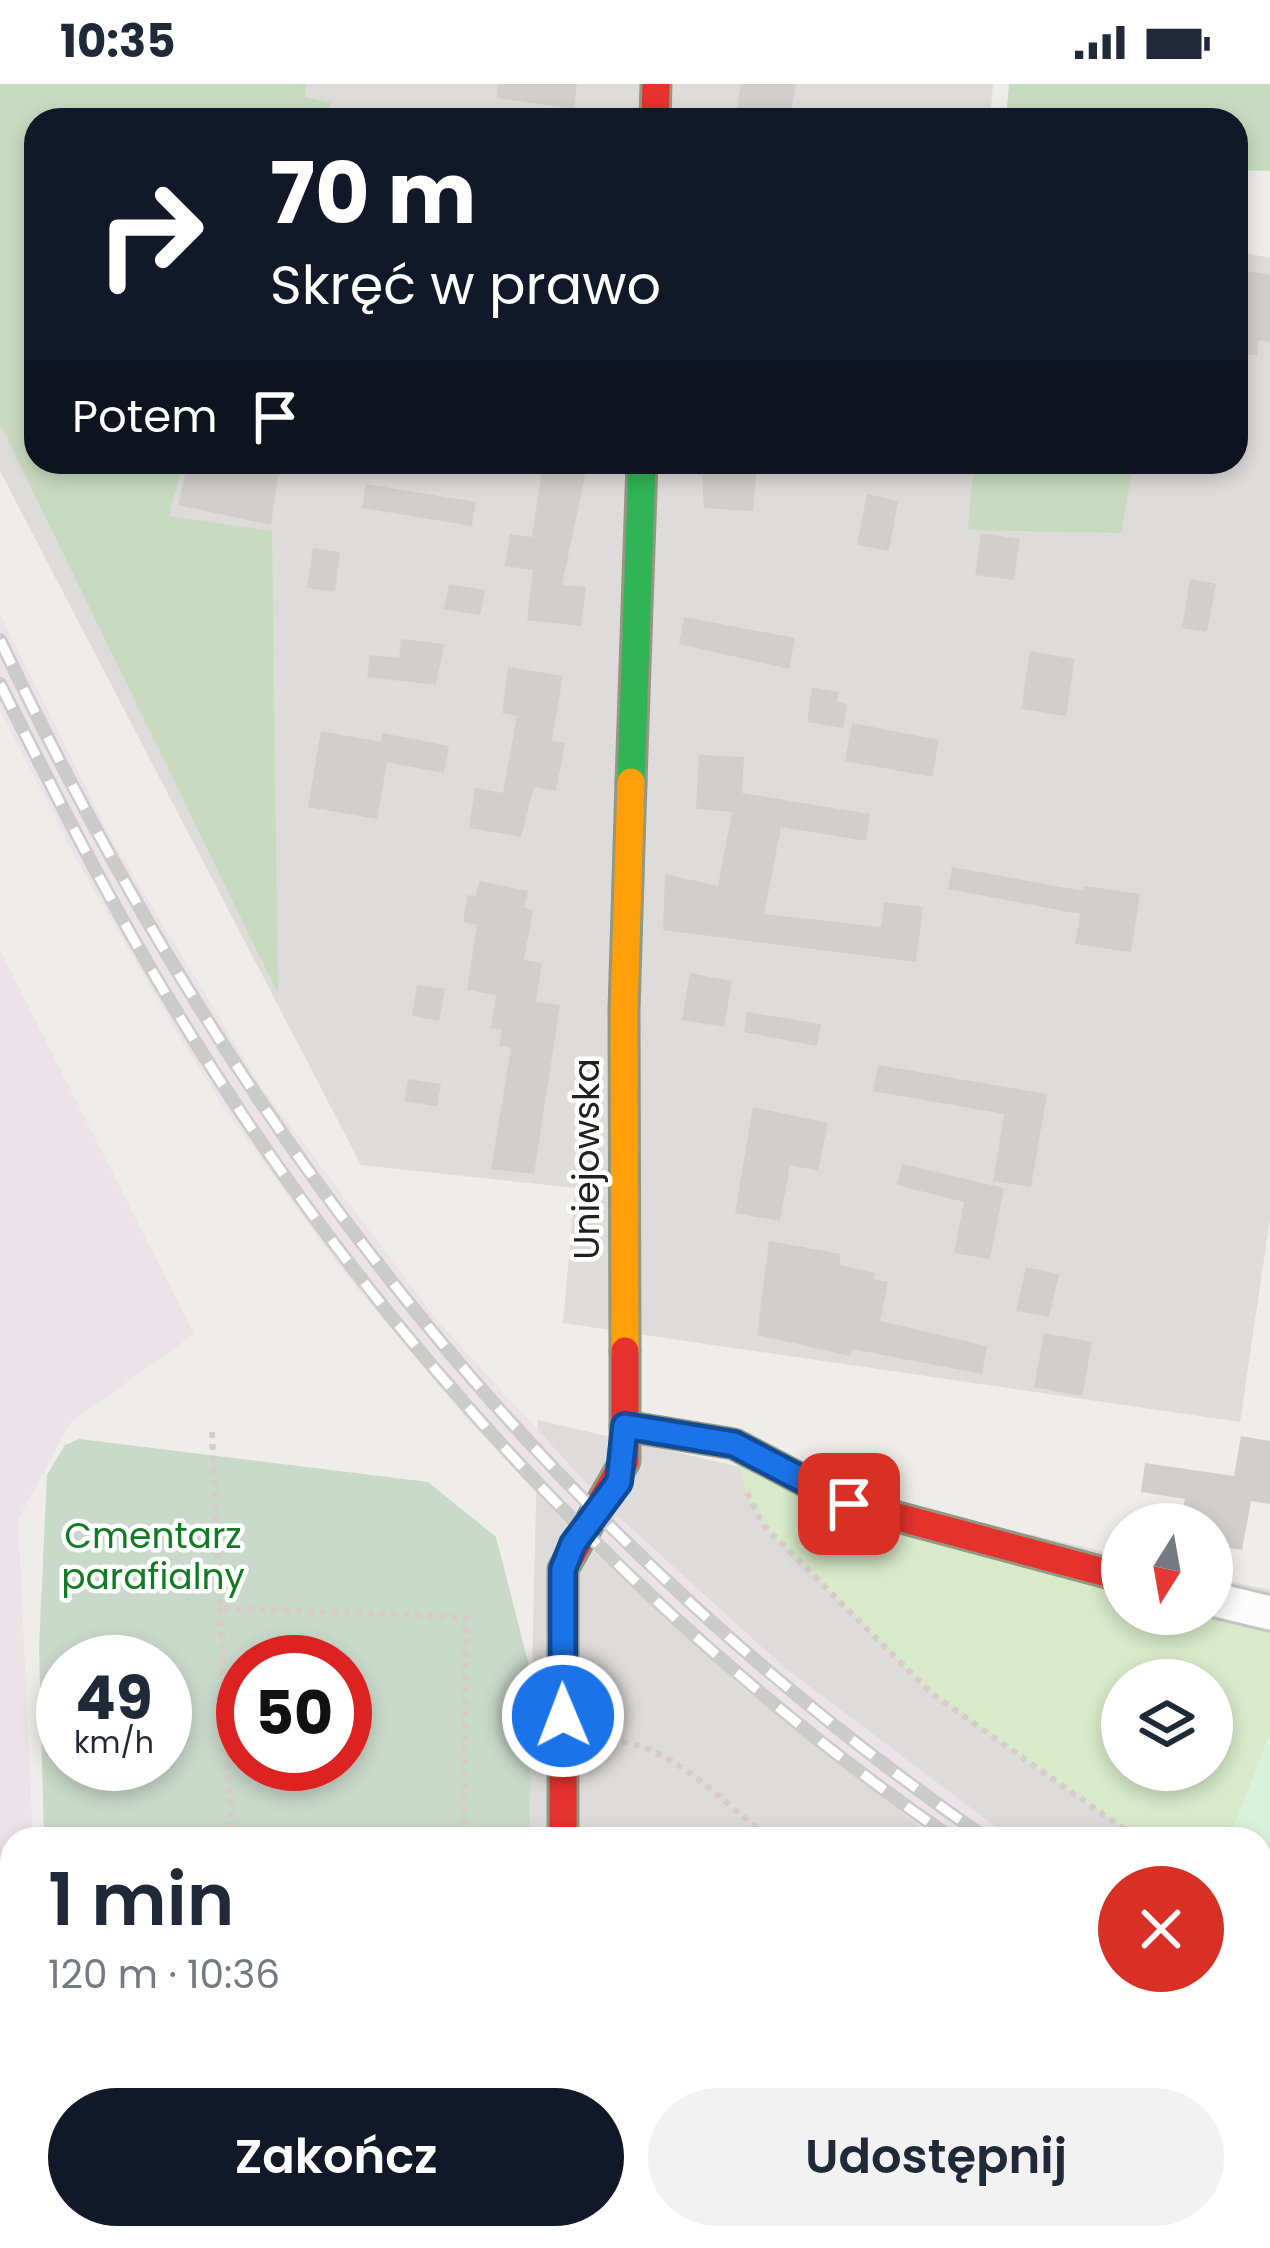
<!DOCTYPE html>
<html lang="pl">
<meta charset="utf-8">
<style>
:root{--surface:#fff;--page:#f2f2f3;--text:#1f2937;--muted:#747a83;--accent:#111827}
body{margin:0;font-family:Poppins,sans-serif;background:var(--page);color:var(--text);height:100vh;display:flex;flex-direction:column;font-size:45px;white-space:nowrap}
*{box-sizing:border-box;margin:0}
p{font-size:39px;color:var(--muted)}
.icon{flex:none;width:66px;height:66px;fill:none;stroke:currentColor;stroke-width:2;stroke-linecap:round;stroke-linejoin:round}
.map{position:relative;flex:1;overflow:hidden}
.side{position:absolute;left:0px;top:1743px;width:1272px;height:423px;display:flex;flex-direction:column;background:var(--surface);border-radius:36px 36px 0 0;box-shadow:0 6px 18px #0003}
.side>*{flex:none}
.hud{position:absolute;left:24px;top:24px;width:1224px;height:366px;border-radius:36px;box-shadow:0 6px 18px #0003;background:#111827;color:#fff;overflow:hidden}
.needle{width:78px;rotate:191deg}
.controls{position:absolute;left:1101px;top:1419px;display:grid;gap:24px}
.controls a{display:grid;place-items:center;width:132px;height:132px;border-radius:50%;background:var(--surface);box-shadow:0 6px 18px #0003;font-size:60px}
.speed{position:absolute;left:36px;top:1551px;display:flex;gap:24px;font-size:60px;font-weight:700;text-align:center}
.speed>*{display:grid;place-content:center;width:156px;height:156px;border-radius:50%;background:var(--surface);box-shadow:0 6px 18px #0003;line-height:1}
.speed small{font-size:30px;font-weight:400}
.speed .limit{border:18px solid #d22;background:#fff;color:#111}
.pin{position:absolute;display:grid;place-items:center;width:102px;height:102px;color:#fff;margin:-51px;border-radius:24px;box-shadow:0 6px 18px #0006}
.me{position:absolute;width:132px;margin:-66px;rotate:359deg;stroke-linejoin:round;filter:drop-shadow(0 0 9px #0008)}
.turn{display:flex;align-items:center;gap:42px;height:252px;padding:0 48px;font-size:54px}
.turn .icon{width:156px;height:156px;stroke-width:2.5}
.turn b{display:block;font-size:84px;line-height:102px}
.then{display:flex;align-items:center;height:114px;padding:0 48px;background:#0003;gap:24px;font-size:45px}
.round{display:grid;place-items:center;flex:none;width:126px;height:126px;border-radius:63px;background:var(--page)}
.headline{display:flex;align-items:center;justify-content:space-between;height:204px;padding:0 48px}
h1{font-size:72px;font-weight:600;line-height:90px}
.action{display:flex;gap:24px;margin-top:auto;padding:24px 48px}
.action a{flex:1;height:138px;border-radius:72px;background:var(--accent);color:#fff;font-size:48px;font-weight:600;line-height:138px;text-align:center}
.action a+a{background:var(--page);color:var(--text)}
.status{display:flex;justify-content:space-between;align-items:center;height:84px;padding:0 60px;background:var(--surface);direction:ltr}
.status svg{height:33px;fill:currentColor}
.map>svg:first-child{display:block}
.residential{fill:#dddcda;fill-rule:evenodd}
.industrial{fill:#ebe3e7}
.religious{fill:#dcdcda}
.grass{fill:#d8eaca;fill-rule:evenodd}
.forest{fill:#c8dbc0}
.cemetery{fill:#c9d9ca;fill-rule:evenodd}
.park{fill:#d9f2db}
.building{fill:#d1cfcc}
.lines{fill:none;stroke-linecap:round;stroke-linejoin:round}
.street-casing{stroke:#c5c5c3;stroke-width:39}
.fast-casing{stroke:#949782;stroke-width:33}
.slow-casing{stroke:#949782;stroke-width:33}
.jam-casing{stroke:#949782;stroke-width:33}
.path{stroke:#d7ccc9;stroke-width:6;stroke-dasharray:6 6;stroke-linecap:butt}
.street{stroke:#fcfcfc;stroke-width:33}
.fast{stroke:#30b455;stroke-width:27}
.slow{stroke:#ff9f0a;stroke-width:27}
.jam{stroke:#e5322d;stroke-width:27}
.rail-casing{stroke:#cbcbca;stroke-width:14}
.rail{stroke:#fff;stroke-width:9;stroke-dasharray:27;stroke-linecap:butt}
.route-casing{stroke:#114b97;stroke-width:30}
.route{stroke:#1a73e8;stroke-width:21}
.labels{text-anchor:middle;stroke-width:9;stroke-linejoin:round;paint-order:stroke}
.street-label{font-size:36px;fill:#202020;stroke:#fff}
.park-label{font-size:36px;fill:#127a24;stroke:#fff}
</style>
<div class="status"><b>10:35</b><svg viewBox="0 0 49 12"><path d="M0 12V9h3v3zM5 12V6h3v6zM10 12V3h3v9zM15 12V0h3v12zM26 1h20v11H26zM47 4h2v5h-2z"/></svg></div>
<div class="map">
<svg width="1270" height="2164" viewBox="0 0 1270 2164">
<rect width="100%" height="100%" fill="#eeede9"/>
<!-- residential -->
<g class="residential">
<path d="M0 0H993L990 36H36V378H1236V167L1270 174V1134L1240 1338 563 1239 575 1104 361 1081 0 387Z"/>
<path d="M538 1336 1122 1472V1530H1212V1493L1270 1506V2164H518V2154H1260V1755H528ZM1122 1596H1212V1686H1122Z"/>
</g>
<!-- industrial -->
<g class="industrial">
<path d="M0 530 112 756 261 1003 437 1236 601 1415 571 1445 466 1334 341 1185 226 1027 174 944 76 775 0 625Z"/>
<path d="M0 866 194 1250 70 1339 18 1435 33 1755H12V2154H101L102 2164H0Z"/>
<path d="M618 1432 785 1584 1012 1755H936L745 1606 587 1462Z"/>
<path d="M834 2154H1019V2164H833Z"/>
</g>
<!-- religious -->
<path class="religious" d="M254 2154H509V2164H255Z"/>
<!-- grass -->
<path class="grass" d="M734 1360 1122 1493V1530L1270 1529V1648L1229 1755H1138L931 1609 764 1442 745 1406ZM1122 1596H1212V1686H1122Z"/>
<!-- forest -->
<g class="forest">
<path d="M0 0H307L305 13 331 19 328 36H36V378H183L169 432 272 447 278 910 0 340Z"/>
<path d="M1009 0H1270V87L1236 86V36H1006Z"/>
<path d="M974 378H1134L1121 449 968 446Z"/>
</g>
<!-- cemetery -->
<g class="cemetery">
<path d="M79 1355 428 1398 496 1453 533 1597 529 1755H44L39 1564 47 1391 65 1361ZM63 1578H165V1680H63ZM243 1578H345V1680H243Z"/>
<path d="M125 2154H254L255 2164H127Z"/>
</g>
<!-- park -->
<path class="park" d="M1270 1648V1839L1260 1834V1755H1229Z"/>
<!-- building -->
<g class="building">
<path d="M498 0H577L574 25 497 14Z"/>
<path d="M741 0H796L789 36H735Z"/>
<path d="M1236 185 1270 191V258L1259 256 1257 272 1236 268Z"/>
<path d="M188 378H280L271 441 178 421Z"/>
<path d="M543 378 587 382 562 501 586 503 581 542 527 536 533 486 505 482 510 450 532 453Z"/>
<path d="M701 378 757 380 753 427 704 424Z"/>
<path d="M366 400 476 418 472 442 362 424Z"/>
<path d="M867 410 898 417 889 467 857 461Z"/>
<path d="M981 449 1020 455 1014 496 975 491Z"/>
<path d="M313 464 340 468 335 508 307 504Z"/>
<path d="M1190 495 1216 500 1207 548 1182 544Z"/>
<path d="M449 500 485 506 480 531 444 525Z"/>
<path d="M684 533 795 554 789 585 679 560Z"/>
<path d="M401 555 444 560 436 601 367 593 370 571 399 574Z"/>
<path d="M1030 567 1075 575 1066 632 1021 625Z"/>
<path d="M508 583 563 592 552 657 565 659 556 707 534 703 521 753 469 744 475 704 503 709 517 632 502 629Z"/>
<path d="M812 603 839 608 837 618 847 620 843 644 807 638Z"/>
<path d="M852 639 939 656 932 693 845 677Z"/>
<path d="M321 647 381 658 382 649 449 662 444 689 387 678 377 735 308 723Z"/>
<path d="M699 671 744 673 742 709 870 730 866 757 781 743 764 830 881 843 884 818 923 823 916 878 663 846 665 790 718 802 732 728 696 725Z"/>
<path d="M952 783 1083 807 1084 802 1140 810 1131 868 1075 860 1080 830 948 805Z"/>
<path d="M479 797 528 807 524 824 533 826 524 876 542 879 536 918 560 921 534 1090 491 1085 511 964 499 962 502 946 491 944 496 911 467 906 477 841 463 838 468 811 476 812Z"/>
<path d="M690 889 732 897 724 943 682 936Z"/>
<path d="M417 901 445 905 439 937 412 932Z"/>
<path d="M747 928 821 940 817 962 744 948Z"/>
<path d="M878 981 1047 1010 1031 1103 993 1097 1004 1030 873 1007Z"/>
<path d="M408 995 441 1000 437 1022 404 1017Z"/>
<path d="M753 1023 828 1039 818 1087 790 1081 780 1137 735 1129Z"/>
<path d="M902 1080 1004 1104 990 1175 954 1169 964 1118 897 1101Z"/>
<path d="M769 1157 841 1170 839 1181 875 1189 873 1195 888 1198 880 1237 987 1262 982 1290 852 1265 851 1272 757 1251Z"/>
<path d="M1026 1183 1059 1190 1049 1233 1016 1227Z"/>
<path d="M1044 1249 1092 1258 1082 1312 1034 1303Z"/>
<path d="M1241 1352 1270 1357V1420L1251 1417 1242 1466 1212 1461V1440H1180L1185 1415 1141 1408 1145 1379 1234 1392Z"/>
</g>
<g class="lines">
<defs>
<path id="street" d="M1212 1515 1270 1529"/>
<g id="fast">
<path d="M631 698 642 378"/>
<path d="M562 2154V2164"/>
</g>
<path id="slow" d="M625 1267 624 926 631 698"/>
<g id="jam">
<path d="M655 36 656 0"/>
<path d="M625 1342 734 1360 849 1420 1122 1493"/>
<path d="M563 1755V1485L625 1377V1267"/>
</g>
</defs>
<!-- street casing -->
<use href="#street" class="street-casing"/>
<!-- fast casing -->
<use href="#fast" class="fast-casing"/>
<!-- slow casing -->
<use href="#slow" class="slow-casing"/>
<!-- jam casing -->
<use href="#jam" class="jam-casing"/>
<!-- path -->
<g class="path">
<path d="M212 1348 220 1524 466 1533 464 1755"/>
<path d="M747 1409 764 1442 931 1609 1138 1755"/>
<path d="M220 1524 232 1754"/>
<path d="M598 1656C669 1654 716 1714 771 1755"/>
<path d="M232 1755 526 1749"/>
<path d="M1260 1834 1270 1840"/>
<path d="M1260 2006 1270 2010"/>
</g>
<!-- street -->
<use href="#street" class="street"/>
<!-- fast -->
<use href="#fast" class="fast"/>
<!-- slow -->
<use href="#slow" class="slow"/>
<!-- jam -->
<use href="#jam" class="jam"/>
<defs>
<g id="rail">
<path d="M0 556C232 1047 538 1444 987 1755"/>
<path d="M0 600C57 714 114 827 181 935 377 1255 643 1542 953 1755"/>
<path d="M1260 1920 1270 1926"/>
</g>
</defs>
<!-- rail casing -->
<use href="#rail" class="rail-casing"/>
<!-- rail -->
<use href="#rail" class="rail"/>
</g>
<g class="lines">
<defs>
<path id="route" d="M563 1632V1485L573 1460 619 1398 625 1342 734 1360 849 1420"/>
</defs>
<!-- route casing -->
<use href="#route" class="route-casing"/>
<!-- route -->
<use href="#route" class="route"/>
</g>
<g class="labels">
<!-- street labels -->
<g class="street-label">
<text transform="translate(586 1075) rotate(-90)" y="13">Uniejowska</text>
</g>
<!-- park labels -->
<g class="park-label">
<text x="153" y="1464">Cmentarz<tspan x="153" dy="41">parafialny</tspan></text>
</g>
</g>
</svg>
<div class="controls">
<a><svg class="needle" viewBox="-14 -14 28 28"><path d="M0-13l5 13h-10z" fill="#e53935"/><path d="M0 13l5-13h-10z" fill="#747a83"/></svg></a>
<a><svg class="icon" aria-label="layers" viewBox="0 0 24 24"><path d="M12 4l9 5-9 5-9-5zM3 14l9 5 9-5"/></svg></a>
</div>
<div class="speed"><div>49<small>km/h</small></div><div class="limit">50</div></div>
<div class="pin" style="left:849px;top:1420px;background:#d93025"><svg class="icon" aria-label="arrive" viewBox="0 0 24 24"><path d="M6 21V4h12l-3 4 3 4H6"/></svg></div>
<svg class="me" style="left:563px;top:1632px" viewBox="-20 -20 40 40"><circle r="17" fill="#1a73e8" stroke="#fff" stroke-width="3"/><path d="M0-11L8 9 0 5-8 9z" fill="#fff"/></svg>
<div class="hud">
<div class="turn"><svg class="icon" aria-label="right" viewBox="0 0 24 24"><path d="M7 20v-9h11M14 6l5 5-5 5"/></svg><div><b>70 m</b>Skręć w prawo</div></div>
<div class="then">Potem<svg class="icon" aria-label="arrive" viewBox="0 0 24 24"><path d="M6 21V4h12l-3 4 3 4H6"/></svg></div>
</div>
<section class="side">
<div class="headline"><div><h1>1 min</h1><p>120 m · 10:36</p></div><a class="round" style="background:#d93025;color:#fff"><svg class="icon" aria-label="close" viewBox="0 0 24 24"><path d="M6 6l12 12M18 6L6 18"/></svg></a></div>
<div class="action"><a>Zakończ</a><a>Udostępnij</a></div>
</section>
</div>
